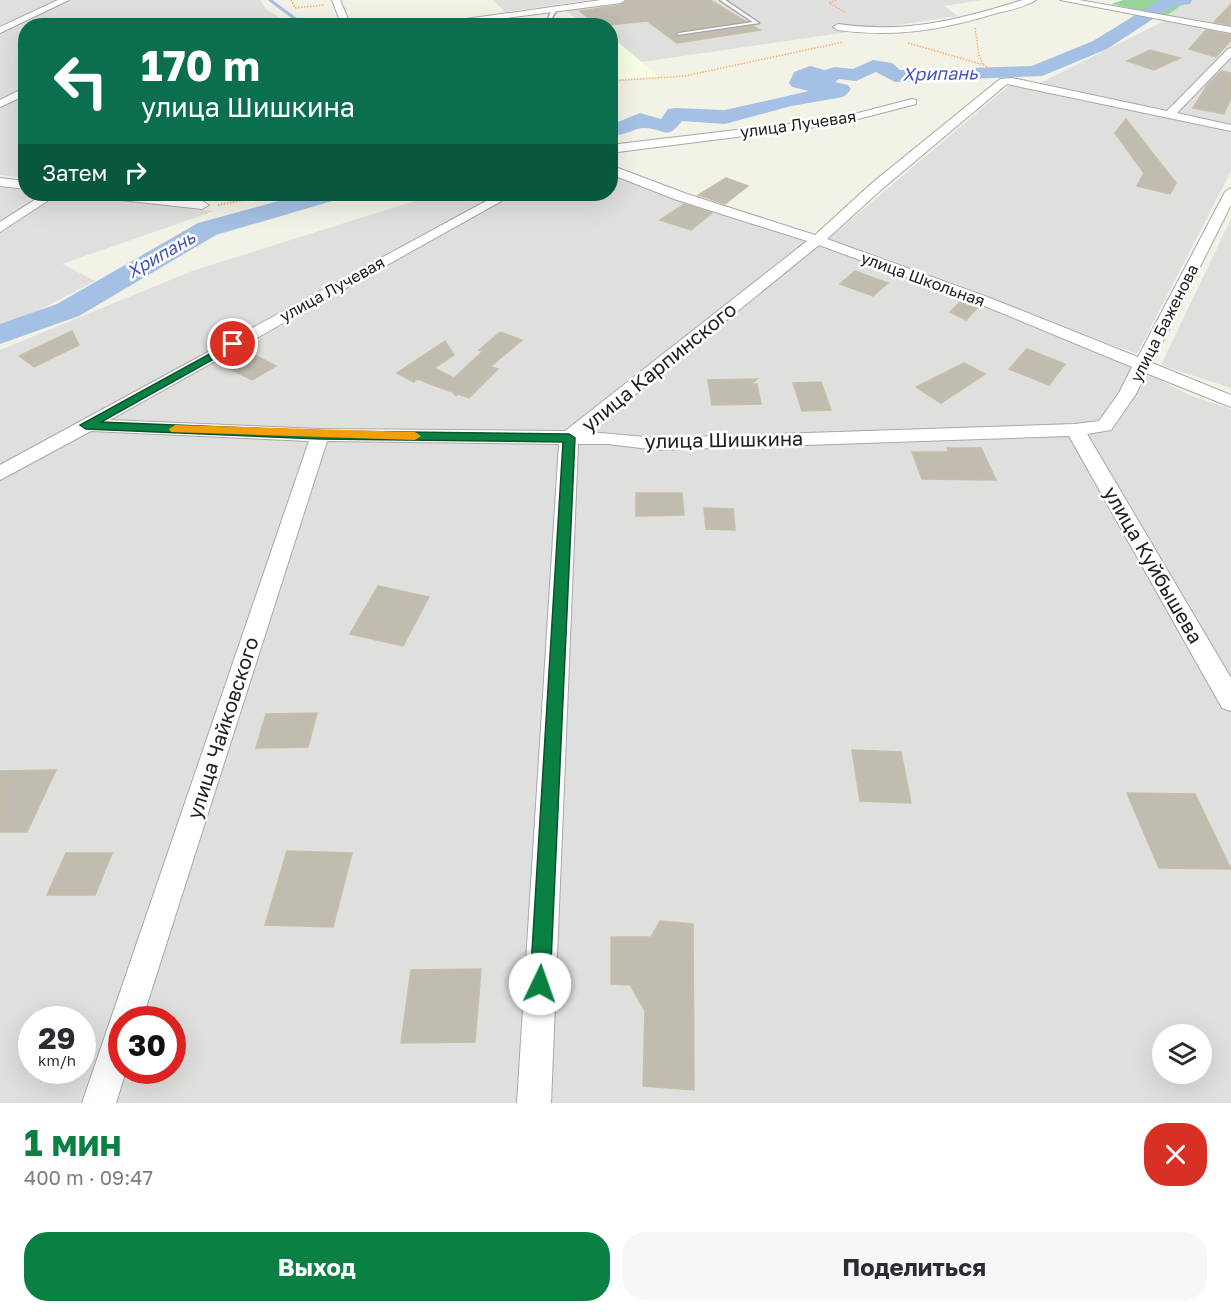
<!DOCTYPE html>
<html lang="ru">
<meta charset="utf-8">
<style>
:root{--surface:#fff;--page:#f7f7f7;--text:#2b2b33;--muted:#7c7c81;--accent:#0b8043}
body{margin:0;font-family:"Golos Text",sans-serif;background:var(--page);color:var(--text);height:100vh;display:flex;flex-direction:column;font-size:22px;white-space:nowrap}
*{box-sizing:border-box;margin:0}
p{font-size:20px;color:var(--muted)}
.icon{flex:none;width:33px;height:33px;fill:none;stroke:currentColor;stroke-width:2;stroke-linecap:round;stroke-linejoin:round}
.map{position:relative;height:1103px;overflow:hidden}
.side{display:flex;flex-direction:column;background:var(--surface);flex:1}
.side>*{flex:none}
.hud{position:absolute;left:18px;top:18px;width:600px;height:183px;border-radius:24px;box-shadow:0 6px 24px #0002;background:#0b6e4f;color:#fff;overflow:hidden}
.tools{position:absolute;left:1152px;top:1024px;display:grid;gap:12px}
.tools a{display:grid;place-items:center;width:60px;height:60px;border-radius:50%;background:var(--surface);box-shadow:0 6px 24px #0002;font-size:30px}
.speed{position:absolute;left:18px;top:1006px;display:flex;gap:12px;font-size:30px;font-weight:700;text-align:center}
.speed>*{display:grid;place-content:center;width:78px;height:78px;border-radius:50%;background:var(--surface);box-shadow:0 6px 24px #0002;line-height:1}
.speed small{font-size:15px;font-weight:400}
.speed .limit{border:9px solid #d22;background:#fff;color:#111}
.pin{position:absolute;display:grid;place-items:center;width:51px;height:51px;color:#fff;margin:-26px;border:3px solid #fff;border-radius:50%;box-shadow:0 2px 6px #0007}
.me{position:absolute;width:66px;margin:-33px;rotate:3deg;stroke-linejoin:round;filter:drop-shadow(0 0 4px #0008)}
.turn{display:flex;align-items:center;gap:21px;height:126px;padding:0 24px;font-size:27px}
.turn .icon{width:78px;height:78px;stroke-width:2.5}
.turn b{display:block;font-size:42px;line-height:51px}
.then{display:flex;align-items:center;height:57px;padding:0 24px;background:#0003;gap:12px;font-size:22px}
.round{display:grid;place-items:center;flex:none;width:63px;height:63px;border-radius:24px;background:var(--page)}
.headline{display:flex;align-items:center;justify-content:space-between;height:102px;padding:0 24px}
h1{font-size:36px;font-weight:700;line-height:45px;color:var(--accent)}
.action{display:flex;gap:12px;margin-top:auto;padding:12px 24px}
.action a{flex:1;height:69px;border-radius:24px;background:var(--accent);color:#fff;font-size:24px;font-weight:700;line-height:69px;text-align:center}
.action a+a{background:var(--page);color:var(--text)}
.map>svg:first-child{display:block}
.residential{fill:#dfdfde;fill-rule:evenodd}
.education{fill:#f6ffe4}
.forest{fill:#98d59b}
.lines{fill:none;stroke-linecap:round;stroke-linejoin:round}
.stream{stroke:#a4c0e4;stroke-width:3}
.river{fill:#a4c0e4;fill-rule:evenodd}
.building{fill:#c0bdb0;stroke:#c6bfa8;stroke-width:1.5}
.service-casing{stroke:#a8a8a8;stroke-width:3}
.minor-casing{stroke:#a8a8a8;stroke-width:2}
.path-far1{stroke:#ffac6c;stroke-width:1.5;stroke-dasharray:1.5 1.5;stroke-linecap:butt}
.path{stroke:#ffac6c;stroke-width:2;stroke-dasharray:1.5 1.5;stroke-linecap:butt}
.service{fill:#fff;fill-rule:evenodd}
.minor{fill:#fff;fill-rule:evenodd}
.route{fill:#0b8043;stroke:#07532c;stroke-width:1.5}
.slow{fill:#f59e0b}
.labels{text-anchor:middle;stroke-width:5;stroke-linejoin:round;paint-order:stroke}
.far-street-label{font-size:16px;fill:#212121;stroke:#fff}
.far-water-label{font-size:18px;font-style:italic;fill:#4357bc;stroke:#fff}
.street-label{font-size:20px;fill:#212121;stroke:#fff}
</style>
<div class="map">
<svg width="1231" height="1103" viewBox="0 0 1231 1103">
<rect width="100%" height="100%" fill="#f2f2e7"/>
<!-- residential -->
<g class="residential">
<path d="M0 0H260L266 9 290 25 26 26 25 178 0 175Z"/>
<path d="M493 0H590L505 12Z"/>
<path d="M644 0H982L944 6 958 16 641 62 611 42 610 26 587 25 564 10Z"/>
<path d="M1189 0H1231V28L1166 16Z"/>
<path d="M1166 20 1231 32V127L1038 84Z"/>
<path d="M1012 83 1231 132V171L1137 354 827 240Z"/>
<path d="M611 175 825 246 982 303 1138 368 1189 395 1231 409V1103H0V350L192 271 437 194H610ZM32 1020H82V1071H32ZM122 1020H172V1071H122ZM1162 1035H1202V1074H1162Z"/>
<path d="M0 187 25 190 26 194H59L214 211 62 264 95 281 5 328 0 327Z"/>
<path d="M158 194H247L224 201Z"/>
<path d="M1231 219V388L1161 365Z"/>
</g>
<!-- education -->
<path class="education" d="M611 36 659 77 611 79Z"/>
<!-- forest -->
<path class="forest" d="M1123 0H1189L1166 16 1111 4Z"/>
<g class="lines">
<!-- stream -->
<path class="stream" d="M270 0 305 26"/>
<!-- river -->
<g class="river">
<path d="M1160 0H1192L1190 4 1173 6 1107 49 1042 76 895 82 876 72 856 81 839 79 835 82 848 85 851 89 845 96 838 98 791 106 725 124 682 121C666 142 664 128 644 128 634 128 627 136 610 135V121L618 122 640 113 661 119 668 109 676 108 725 110 809 91 792 87 789 83 794 72 810 66 825 70 835 67 853 69 873 60 892 63 900 70 1032 66 1093 41Z"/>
<path d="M304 194H343L339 199 216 235 79 316 0 344V324L57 304 198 223Z"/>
</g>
</g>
<!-- building -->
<g class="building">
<path d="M627 0H710L745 21 679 31 675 35 677 37 753 26 760 30 677 43 647 21 598 26 580 11 621 5Z"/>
<path d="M1231 4V25L1214 22Z"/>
<path d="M1206 30 1231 35V40L1216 57 1189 49Z"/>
<path d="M1150 50 1180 58 1154 70 1127 61Z"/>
<path d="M1221 71 1231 73V97L1224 114 1193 108 1208 84Z"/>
<path d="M1126 119 1176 183 1170 194 1137 186 1144 173 1115 133Z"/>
<path d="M726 178 748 186 725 204 698 195Z"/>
<path d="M684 204 712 213 691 230 660 220Z"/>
<path d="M855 271 888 283 873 296 840 284Z"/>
<path d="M962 300 979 306 966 320 950 312Z"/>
<path d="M72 331 79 345 34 367 19 356Z"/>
<path d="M500 332 522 340 490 367 498 369 469 398 458 394 456 396 452 392 417 379 414 382 397 373 445 341 454 355 434 368 454 378 483 351 479 350Z"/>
<path d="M1027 349 1065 364 1049 385 1009 369Z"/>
<path d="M251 353 276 366 252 380 227 368Z"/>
<path d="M964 363 985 374 941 403 916 387Z"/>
<path d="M757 379 751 384H757L761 404 712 405 708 380Z"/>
<path d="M821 382 831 410 802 411 793 383Z"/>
<path d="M947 448H981L996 480 922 479 912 452H949Z"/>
<path d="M636 493H682L684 515 636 516Z"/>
<path d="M704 508 733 509 735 530 706 529Z"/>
<path d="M378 586 429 597 403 646 350 634Z"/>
<path d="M317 713 308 747 256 748 266 714Z"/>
<path d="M852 750 901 752 911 803 860 801Z"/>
<path d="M56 770 27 832H0V771Z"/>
<path d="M1127 793 1195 794 1231 869 1159 868Z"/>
<path d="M287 851 352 853 333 927 265 925Z"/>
<path d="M66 853H112L95 895H47Z"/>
<path d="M660 921 693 924 694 1090 643 1086 645 1011 630 985 611 984V937H651Z"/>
<path d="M481 969 475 1042 401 1043 411 970Z"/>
</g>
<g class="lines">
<defs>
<g id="service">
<path d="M720 0H725L759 23 677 35 679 33 753 22Z"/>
<path d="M555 7 559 8C551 15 552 26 539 26L548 19 551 11Z"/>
</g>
<g id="minor">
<path d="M58 0H69L0 33V27Z"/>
<path d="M332 0H340L351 26H342Z"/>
<path d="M601 0H625L621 3 446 26H417Z"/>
<path d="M1023 0H1036C1026 7 1010 10 997 13 942 30 895 38 838 30L833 27 838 24C906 34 958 20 1023 0Z"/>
<path d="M1060 0H1079L1231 27V33Z"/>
<path d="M1231 48V57L1177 113 1231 125V131L1007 84 882 189 827 239 990 298 1138 357 1225 192 1231 188V205L1152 363 1231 395V407L1146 373 1136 394 1111 430 1087 434 1231 678V711L1222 708 1069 436 657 450 608 444H578L551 1103H517L559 444 327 441 142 1020H122V1071H126L116 1103H82L309 441 91 431 0 480V465L499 194H514L110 420 320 429 565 431 807 241 677 200 610 174V165L687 194 815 235 872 183 1000 79 1012 78 1167 111 1228 49ZM819 245 980 304 1132 367 1119 393 1099 421 1075 424 657 438 589 432Z"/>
<path d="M26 87V95L0 107V100Z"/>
<path d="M912 99 916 100V104L839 124 610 153V145L839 118Z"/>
<path d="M0 178 26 181V189L0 186Z"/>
<path d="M44 194H58L0 232V222Z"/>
<path d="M97 194H134L202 201 209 205 202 209 103 198Z"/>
</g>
</defs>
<!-- service casing -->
<use href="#service" class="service-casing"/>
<!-- minor casing -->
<use href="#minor" class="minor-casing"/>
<!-- path-far1 -->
<g class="path-far1">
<path d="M291 0 295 8 324 5"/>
<path d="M836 0 829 3 845 12"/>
<path d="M975 28 979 55 983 64"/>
<path d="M908 43 984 65 995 72"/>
<path d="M610 81 685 76 843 42"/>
</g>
<!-- path -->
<path class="path" d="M218 205 275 194"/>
<!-- service -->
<use href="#service" class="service"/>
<!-- minor -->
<use href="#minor" class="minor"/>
</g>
<!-- route -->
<path class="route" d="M233 341 238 344 237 346 101 422 320 431 569 434 575 438 550 984 547 991 540 994 533 991 530 984 563 442 320 439 86 429 80 425Z"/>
<!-- slow -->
<path class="slow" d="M175 425 415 432 421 436 415 440 171 432 169 429Z"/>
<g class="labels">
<!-- far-street labels -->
<g class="far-street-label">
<text transform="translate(798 124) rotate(-8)" y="6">улица Лучевая</text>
<text transform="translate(923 279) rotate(20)" y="6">улица Школьная</text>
<text transform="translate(332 289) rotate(-29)" y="6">улица Лучевая</text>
<text transform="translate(1164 323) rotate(-63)" y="6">улица Баженова</text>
</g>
<!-- far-water labels -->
<g class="far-water-label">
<text transform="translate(940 74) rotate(-1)" y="6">Хрипань</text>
<text transform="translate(161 255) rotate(-30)" y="6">Хрипань</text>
</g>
<!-- street labels -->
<g class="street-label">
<text transform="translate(659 367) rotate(-39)" y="7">улица Карпинского</text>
<text transform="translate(724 440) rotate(-1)" y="7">улица Шишкина</text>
<text transform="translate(1153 565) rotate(60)" y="7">улица Куйбышева</text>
<text transform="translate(223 728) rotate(-72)" y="7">улица Чайковского</text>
</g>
</g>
</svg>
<div class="tools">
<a><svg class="icon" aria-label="layers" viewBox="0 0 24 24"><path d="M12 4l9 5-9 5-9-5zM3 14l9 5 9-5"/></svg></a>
</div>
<div class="speed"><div>29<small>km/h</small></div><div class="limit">30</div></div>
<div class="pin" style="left:233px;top:344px;background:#d93025"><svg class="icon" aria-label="arrive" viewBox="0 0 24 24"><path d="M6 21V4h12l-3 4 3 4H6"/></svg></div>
<svg class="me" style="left:540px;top:984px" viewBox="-20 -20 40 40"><circle r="19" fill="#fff"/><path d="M0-13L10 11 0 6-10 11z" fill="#0b8043"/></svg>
<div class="hud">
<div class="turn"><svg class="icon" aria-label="left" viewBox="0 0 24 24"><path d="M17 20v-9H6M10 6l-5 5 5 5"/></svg><div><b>170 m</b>улица Шишкина</div></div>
<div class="then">Затем<svg class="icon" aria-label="right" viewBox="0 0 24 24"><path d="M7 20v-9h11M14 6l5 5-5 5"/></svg></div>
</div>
</div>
<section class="side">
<div class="headline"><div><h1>1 мин</h1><p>400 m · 09:47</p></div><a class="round" style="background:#d93025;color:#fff"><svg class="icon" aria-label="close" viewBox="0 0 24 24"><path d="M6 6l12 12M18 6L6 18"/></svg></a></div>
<div class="action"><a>Выход</a><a>Поделиться</a></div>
</section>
